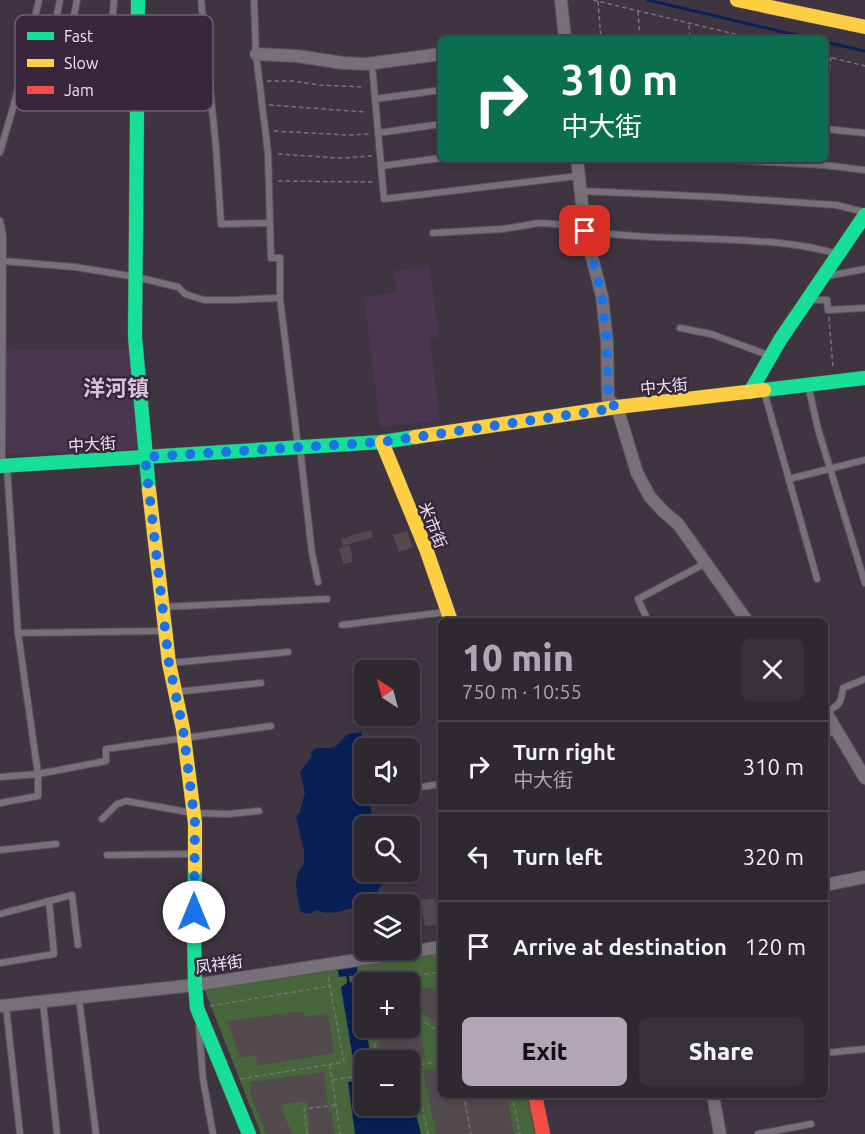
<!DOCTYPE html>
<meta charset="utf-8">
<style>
:root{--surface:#2e2831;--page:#363039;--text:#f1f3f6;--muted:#a7a6ab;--line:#49444d;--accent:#b1a7b4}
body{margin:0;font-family:Ubuntu,"Noto Sans SC",sans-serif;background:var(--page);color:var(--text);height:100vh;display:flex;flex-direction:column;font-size:22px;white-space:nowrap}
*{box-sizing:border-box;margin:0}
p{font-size:20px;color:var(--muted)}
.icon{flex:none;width:33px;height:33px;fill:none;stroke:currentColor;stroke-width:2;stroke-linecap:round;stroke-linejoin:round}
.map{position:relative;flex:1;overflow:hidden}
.sheet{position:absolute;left:438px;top:618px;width:390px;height:480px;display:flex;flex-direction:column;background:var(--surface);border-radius:9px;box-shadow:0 3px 9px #0003,0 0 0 2px var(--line)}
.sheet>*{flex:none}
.top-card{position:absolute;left:438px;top:36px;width:390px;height:126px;border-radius:9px;box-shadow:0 3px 9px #0003,0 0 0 2px var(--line);background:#0b6e4f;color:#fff;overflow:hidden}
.needle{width:39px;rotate:324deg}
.fabs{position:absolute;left:354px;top:660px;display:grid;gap:12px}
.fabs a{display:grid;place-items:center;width:66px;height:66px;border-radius:9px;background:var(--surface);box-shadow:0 3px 9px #0003,0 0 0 2px var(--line);font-size:30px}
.pin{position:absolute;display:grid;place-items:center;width:51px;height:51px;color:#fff;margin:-26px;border-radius:12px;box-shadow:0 3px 9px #0006}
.me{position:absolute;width:66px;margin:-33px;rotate:0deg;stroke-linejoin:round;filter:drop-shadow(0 0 4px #0008)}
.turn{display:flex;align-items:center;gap:21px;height:126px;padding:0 24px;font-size:27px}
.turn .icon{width:78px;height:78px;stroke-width:2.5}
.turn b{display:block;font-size:42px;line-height:51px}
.round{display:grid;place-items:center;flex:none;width:63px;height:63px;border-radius:9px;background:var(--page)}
.headline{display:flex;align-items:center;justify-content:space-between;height:102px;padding:0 24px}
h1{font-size:36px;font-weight:800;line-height:45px;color:var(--accent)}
.button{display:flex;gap:12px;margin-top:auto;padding:12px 24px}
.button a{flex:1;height:69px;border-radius:9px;background:var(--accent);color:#111;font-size:24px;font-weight:800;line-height:69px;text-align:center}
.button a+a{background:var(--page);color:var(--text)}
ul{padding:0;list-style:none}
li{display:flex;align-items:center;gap:18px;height:90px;padding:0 24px;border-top:2px solid var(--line)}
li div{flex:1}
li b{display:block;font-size:22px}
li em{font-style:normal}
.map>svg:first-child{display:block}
.built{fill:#4a3650}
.green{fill:#47663b;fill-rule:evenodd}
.water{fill:#082056}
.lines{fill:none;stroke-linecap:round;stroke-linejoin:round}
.stream{stroke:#082056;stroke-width:3}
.building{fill:#534a4e}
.lane-casing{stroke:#5a515c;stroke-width:8}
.street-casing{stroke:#5a515c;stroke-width:14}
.fast-casing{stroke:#5a515c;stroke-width:15}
.slow-casing{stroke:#5a515c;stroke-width:15}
.jam-casing{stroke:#5a515c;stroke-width:15}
.path{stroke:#78717a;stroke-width:1.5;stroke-dasharray:4.5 3;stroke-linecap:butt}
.lane{stroke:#777079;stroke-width:6}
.street{stroke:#777079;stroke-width:12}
.fast{stroke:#16e098;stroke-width:14}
.slow{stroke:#ffcf43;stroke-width:14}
.jam{stroke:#f24e42;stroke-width:14}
.route{stroke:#1a73e8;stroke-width:10;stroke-dasharray:0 18}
.labels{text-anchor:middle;stroke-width:5;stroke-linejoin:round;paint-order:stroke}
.street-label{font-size:16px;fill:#efe4f2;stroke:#37263c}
.district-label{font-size:22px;font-weight:bold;fill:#d7c1dd;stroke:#37263c}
.key{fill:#37263c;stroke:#6e5f73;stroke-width:1.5}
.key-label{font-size:16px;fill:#efe4f2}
</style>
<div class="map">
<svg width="865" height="1134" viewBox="0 0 865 1134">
<rect width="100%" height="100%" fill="#3e3541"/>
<!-- built -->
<g class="built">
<path d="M430 266 439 337 430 338 440 420 380 427 364 297 397 292 394 271Z"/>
<path d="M5 349 132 350 139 449 7 454Z"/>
</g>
<!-- green -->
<path class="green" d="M441 946V1095H527L535 1134H261L202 983ZM364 982H410V1028H364ZM364 1060H410V1106H364Z"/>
<!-- water -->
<g class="water">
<path d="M361 732 364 755 359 756 361 770 364 773V794H367L370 805 374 826H364V872H380L383 883 378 890 377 895 387 899 389 904H364V907C346 906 334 918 317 910 310 914 307 915 300 911L297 896 296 881 298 872 304 864V851L296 816 299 814 305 793 300 772 312 756 311 753C318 743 325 751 334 747 340 744 341 739 346 736 350 733 356 733 361 732Z"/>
<path d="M356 961 358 975 349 976 350 982 359 983 364 1017V1028H366L371 1060H364V1074H358L355 1071 341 987 347 983 346 976 339 977 337 965Z"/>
<path d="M361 1080 363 1092 360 1093 362 1105 364 1106H410V1090L421 1134H355L348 1082Z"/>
</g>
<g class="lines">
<!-- stream -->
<g class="stream">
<path d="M648 0 813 39"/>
<path d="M825 42 865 51"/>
</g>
</g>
<!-- building -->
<g class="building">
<path d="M371 530 373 537 343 546 341 539Z"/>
<path d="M407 531 413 547 399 552 393 535Z"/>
<path d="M350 545 353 562 343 564 339 548Z"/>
<path d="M435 898 436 907 441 906V924L425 926 421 900Z"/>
<path d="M410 987H414L415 990 431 987 441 994V1026L417 1009 425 1058 406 1060H381L377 1036 410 1031Z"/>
<path d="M303 1011 305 1017 328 1013 334 1053 258 1066 256 1055 240 1058 227 1021Z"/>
<path d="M441 1067V1095H457L458 1102 493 1095H507L514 1134H436L423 1071Z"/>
<path d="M324 1072 329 1113 331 1112 335 1134H310L307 1101 280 1105 292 1134H266L250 1093V1082Z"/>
</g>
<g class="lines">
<defs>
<g id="lane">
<path d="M201 0 216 147 221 224 270 223"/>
<path d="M254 0 256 54 268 153 271 258H280V298L298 447"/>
<path d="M372 64 384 199 578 176"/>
<path d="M43 81 60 0"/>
<path d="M93 94 112 26 114 0"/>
<path d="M58 97 77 0"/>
<path d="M375 99 441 90"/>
<path d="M825 129 865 133"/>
<path d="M378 133 441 124"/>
<path d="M0 152 15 101 39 0"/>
<path d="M714 159 823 165 865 170"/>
<path d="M381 166 441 158"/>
<path d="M581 191 717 197 836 205 865 212"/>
<path d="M0 221 3 236 2 465"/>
<path d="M585 231C628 237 671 238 714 239 756 241 798 242 837 254"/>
<path d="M433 233 503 229 539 223 584 226"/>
<path d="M3 261 75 267 136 277 178 287 185 294 204 300H233L280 298"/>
<path d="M827 276 865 269"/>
<path d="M812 300H827L828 310 865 308"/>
<path d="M680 328 711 334 771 356"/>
<path d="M808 385 818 429 865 583"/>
<path d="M764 391 817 579"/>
<path d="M300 448 312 553 318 582"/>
<path d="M789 479 865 460"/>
<path d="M162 607 327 599"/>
<path d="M648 621 638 599 706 563"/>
<path d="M342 625 446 612"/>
<path d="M18 633 164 631"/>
<path d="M170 663 288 652"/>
<path d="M175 692 261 683"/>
<path d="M826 712C840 705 841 703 843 688L865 679"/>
<path d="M825 735 836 730"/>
<path d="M0 777 38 774 106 761V749L271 726"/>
<path d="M414 788 441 784"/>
<path d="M0 803 38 796V774L18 633 7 466"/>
<path d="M102 819 117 804 126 801 193 813 229 814 259 811"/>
<path d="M0 850 56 844"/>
<path d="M107 855 194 854"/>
<path d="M0 914 72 895 78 945"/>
<path d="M0 963 54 954 49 901"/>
<path d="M79 998 96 1134"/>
<path d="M43 1002 57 1134"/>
<path d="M6 1006 20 1134"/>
<path d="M199 1027 203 1079 213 1134"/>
<path d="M825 1053 865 1049"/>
<path d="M758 1134 811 1124"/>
</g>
<g id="street">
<path d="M561 0 565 39"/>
<path d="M256 54 297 56 343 63 367 64 441 54"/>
<path d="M577 159 585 231 602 296 607 342 608 399 617 407 637 473 650 497 663 511 678 524 747 621"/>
<path d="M825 711 865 778"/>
<path d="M825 885 865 877"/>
<path d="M0 1006 195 985 441 947"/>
<path d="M713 1095 720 1134"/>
</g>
<g id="fast">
<path d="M138 0 135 337 149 490"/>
<path d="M764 390 865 378"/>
<path d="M750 392 780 340 865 215"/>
<path d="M0 466 382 442 415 437"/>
<path d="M195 869 194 930 195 985 197 1008 249 1134"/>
</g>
<g id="slow">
<path d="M737 0 865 27"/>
<path d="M415 437 617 407 764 390"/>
<path d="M382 442 426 549 451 621"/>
<path d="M149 490 169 663 183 729 195 823V869"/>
</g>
<path id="jam" d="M535 1095 543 1134"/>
</defs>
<!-- lane casing -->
<use href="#lane" class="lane-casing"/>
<!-- street casing -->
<use href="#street" class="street-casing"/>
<!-- fast casing -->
<use href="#fast" class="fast-casing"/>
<!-- slow casing -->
<use href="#slow" class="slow-casing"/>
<!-- jam casing -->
<use href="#jam" class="jam-casing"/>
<!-- path -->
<g class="path">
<path d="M593 0 755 39"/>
<path d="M598 1 601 39"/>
<path d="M638 11 640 39"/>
<path d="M689 25 690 39"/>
<path d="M825 56 865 66"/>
<path d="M267 81H292L320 85 364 87"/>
<path d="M269 105 366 112"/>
<path d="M825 106 831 57"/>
<path d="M274 131 347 135 371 134"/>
<path d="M278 154 340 158 372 156"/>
<path d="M278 181 375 182"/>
<path d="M829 317 833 369"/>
<path d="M364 971 365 982"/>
<path d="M365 982 441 972"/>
<path d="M210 1006 330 986"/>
<path d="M410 1025 426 1023 441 1033"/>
<path d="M372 1028 377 1060"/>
<path d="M374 1030 393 1028"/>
<path d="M330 1065 340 1134"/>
<path d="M413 1066 441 1061"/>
<path d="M410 1067 412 1066 414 1071 428 1134"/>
<path d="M240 1079 344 1062 328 976"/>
<path d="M333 1080 364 1075"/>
<path d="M468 1095 465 1102 471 1134"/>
<path d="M512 1095 520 1134"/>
<path d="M307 1134 304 1109 335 1105"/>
</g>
<!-- lane -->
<use href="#lane" class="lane"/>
<!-- street -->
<use href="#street" class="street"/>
<!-- fast -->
<use href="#fast" class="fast"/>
<!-- slow -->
<use href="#slow" class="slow"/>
<!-- jam -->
<use href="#jam" class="jam"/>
</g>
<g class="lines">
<!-- route -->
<path class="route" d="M194 912 195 823 183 729 169 663 145 457 382 442 616 408 608 399 607 342 602 296 585 231"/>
</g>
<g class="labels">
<!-- street labels -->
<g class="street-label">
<text transform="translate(664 386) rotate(-6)" y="6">中大街</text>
<text transform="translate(92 444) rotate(-4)" y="6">中大街</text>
<text transform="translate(433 525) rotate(68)" y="6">米市街</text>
<text transform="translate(219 964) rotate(-8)" y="6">凤祥街</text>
</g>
<!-- district labels -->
<g class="district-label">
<text x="116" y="396">洋河镇</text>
</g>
</g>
<!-- legend -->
<rect x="15" y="15" width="198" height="96" rx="9" class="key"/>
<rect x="27" y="32" width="27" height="8" fill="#16e098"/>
<rect x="27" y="59" width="27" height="8" fill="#ffcf43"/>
<rect x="27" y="86" width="27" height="8" fill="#f24e42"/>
<g class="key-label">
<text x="64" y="42">Fast</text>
<text x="64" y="69">Slow</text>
<text x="64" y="96">Jam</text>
</g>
</svg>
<div class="fabs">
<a><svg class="needle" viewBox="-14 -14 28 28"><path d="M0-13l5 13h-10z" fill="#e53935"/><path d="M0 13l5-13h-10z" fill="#a7a6ab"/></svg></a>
<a><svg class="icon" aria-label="sound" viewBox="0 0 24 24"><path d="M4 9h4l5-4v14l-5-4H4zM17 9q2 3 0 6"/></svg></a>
<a><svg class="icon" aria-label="search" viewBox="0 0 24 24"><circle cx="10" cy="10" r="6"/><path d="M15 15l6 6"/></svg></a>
<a><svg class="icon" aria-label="layers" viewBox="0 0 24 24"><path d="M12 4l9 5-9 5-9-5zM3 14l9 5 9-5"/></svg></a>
<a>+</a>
<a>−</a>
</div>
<div class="pin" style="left:585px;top:231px;background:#d93025"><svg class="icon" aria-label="arrive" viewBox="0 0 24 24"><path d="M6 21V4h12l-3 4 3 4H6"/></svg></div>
<svg class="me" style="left:194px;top:912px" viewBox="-20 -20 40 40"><circle r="19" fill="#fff"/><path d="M0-13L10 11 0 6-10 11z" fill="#1a73e8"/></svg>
<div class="top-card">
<div class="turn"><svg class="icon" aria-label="right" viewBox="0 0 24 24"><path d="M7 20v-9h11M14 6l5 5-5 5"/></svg><div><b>310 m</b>中大街</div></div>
</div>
<section class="sheet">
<div class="headline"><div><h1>10 min</h1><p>750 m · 10:55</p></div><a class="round"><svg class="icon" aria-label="close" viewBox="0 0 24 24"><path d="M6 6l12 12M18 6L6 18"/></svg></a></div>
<ul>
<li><svg class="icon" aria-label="right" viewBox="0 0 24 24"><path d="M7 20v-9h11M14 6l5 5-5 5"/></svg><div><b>Turn right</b><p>中大街</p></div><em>310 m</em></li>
<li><svg class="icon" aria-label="left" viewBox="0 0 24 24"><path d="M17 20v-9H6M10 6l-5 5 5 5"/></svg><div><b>Turn left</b></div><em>320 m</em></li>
<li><svg class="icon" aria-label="arrive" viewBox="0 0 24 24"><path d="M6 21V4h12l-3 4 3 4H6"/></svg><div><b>Arrive at destination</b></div><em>120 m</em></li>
</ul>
<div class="button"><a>Exit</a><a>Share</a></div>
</section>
</div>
